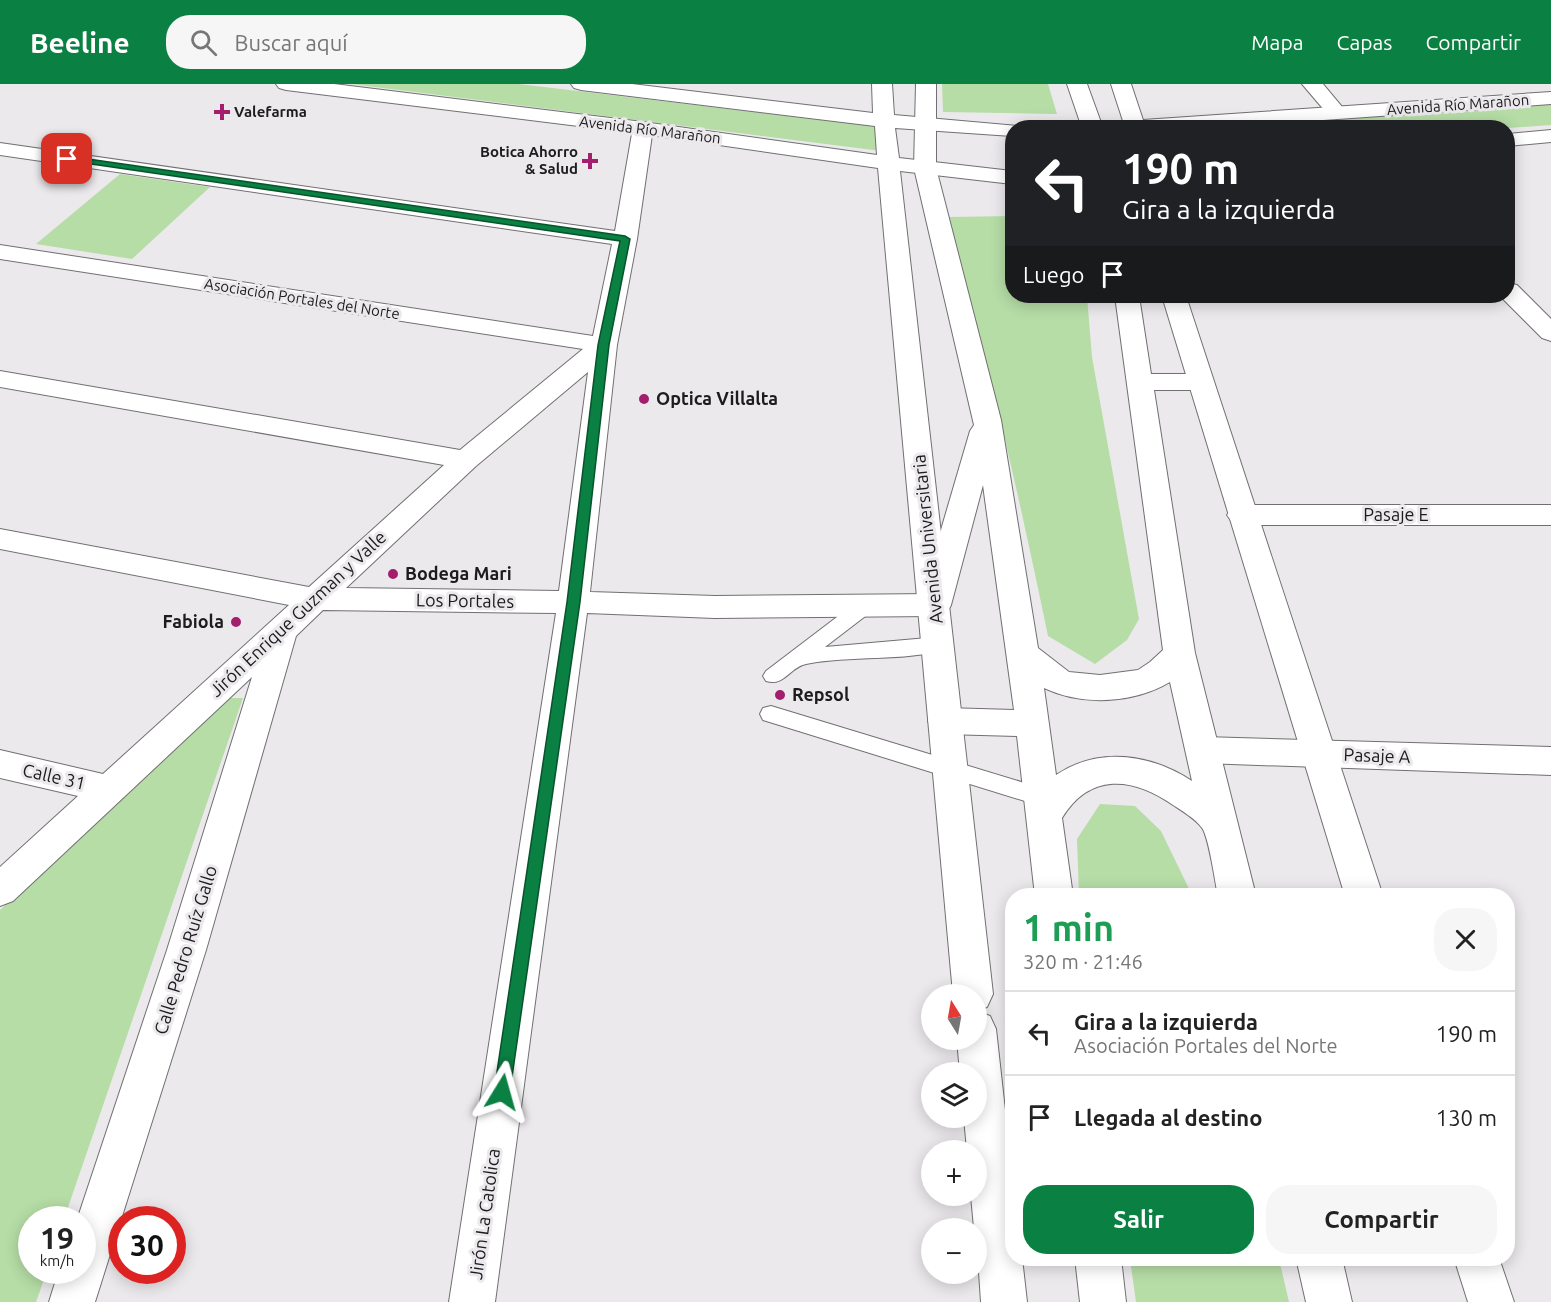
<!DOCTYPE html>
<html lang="es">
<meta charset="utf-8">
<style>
:root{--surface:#fff;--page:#f6f6f6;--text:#222;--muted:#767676;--line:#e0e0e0;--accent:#0b8043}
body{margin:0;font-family:Ubuntu,sans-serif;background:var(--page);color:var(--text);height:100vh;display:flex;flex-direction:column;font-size:22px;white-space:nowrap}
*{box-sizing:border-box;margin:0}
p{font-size:20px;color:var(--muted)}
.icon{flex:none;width:33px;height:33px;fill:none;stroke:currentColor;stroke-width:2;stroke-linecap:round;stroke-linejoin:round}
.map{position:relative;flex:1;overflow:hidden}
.sheet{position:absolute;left:1005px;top:804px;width:510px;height:378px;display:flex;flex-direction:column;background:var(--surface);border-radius:24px;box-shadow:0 3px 15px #0003}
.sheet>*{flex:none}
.hud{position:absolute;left:1005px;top:36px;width:510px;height:183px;border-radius:24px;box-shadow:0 3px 15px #0003;background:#202124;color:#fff;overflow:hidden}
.needle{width:39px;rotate:349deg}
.fabs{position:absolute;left:921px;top:900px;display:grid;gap:12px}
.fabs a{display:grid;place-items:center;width:66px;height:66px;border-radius:50%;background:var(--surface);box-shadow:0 3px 15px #0003;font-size:30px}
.speed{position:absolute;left:18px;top:1122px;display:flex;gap:12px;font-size:30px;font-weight:700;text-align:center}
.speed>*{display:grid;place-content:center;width:78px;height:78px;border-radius:50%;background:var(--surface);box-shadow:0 3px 15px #0003;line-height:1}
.speed small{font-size:15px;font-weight:400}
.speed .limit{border:9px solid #d22;background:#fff;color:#111}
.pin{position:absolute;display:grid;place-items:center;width:51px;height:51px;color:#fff;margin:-26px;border-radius:12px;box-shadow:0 3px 9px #0006}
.me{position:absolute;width:66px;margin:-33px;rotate:8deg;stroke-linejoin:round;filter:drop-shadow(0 0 4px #0008)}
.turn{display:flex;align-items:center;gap:21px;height:126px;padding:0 18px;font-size:27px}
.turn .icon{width:78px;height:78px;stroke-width:2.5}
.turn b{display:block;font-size:42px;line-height:51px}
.then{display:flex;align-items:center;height:57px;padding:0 18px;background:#0003;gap:12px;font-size:22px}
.round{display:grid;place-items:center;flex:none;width:63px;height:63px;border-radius:24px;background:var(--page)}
.head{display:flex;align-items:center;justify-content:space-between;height:102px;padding:0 18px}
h1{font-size:36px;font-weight:700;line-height:45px;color:#1e9e55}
.action{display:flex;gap:12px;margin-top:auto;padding:12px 18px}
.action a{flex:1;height:69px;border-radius:24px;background:var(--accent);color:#fff;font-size:24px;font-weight:700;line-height:69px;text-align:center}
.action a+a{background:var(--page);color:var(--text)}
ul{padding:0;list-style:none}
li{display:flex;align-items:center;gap:18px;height:84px;padding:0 18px;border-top:2px solid var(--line)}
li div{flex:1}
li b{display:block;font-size:22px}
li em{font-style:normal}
header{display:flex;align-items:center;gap:36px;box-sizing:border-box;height:84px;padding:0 30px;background:var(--accent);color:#fff}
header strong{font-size:28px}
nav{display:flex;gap:33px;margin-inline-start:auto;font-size:21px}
.search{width:420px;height:54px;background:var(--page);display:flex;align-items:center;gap:15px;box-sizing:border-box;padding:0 21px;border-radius:24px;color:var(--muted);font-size:22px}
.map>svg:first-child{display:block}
.green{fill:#b6dda6}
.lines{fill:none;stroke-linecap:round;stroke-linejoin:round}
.lane-casing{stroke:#726f73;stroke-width:2}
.street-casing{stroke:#726f73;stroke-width:2}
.secondary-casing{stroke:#726f73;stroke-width:2}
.primary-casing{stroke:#726f73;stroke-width:2}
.lane{fill:#fff;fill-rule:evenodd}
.street{fill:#fff;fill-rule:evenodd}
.secondary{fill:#fff;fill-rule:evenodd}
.primary{fill:#fff;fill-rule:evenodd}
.route{fill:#0b8043;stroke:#07532c;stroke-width:1.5}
.poi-dot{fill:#a31f6d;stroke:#ece9ed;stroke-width:2}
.labels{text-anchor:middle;stroke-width:6;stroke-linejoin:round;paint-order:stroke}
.far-street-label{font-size:15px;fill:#1c1b1d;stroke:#ece9ed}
.far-poi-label{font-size:15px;font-weight:bold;fill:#1c1b1d;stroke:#ece9ed;text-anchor:start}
.poi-label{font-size:18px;font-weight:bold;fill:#1c1b1d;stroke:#ece9ed;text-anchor:start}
.street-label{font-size:18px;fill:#1c1b1d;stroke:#ece9ed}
</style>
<header>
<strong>Beeline</strong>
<div class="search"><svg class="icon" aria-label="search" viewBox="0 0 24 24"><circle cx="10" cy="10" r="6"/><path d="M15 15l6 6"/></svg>Buscar aquí</div>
<nav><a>Mapa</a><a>Capas</a><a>Compartir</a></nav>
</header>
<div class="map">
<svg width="1551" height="1218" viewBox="0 0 1551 1218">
<rect width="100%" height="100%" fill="#ece9ed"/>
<!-- green -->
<g class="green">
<path d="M351 0H519L896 45 897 69Z"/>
<path d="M942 0H1048L1057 30 943 28Z"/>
<path d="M1551 20V41L1508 44H1223Z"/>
<path d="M120 90 210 103 132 175 36 160Z"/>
<path d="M1012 132V212H1087L1092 273 1139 535 1127 556 1095 580 1048 552C1019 411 987 272 948 133Z"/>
<path d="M229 614H243L64 1135 32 1136V1186L47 1187 36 1218H0V826Z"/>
<path d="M1100 720 1135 722 1161 747 1192 811H1079L1077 755Z"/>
<path d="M1130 1175H1279L1289 1218H1136Z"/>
</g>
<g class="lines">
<defs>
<g id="lane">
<path d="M865 515 872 517 875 522 872 527 825 563 939 553 946 555 949 560 946 565C905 578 849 571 806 580 790 583 784 603 766 597L763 592 766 587 858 517Z"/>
<path d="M771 622 1041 704 1049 707 1052 713 1049 719 1041 722 763 636 760 630 763 624Z"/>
</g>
<g id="street">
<path d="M1302 0H1323L1348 30 1345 34H1331Z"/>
<path d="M643 38 650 40 653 44 637 155 617 261 590 508 715 512 935 510 946 513 951 521 946 529 935 532 715 534 587 529 495 1218H449L556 529 323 526 296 552 206 866 95 1218H49L59 1186H82V1136H77L167 866 252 593 13 817 0 822V783L78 712 0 694V666L103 690 289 521 0 465V445L309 503 444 381 0 303V287L460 366 583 265 0 175V161L593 252 612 160 0 71V59L615 147 633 44 636 40ZM588 288 559 507 346 504 476 382Z"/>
<path d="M1508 199 1517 201 1551 235V257L1542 254 1500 212H1508Z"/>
<path d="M1242 421H1551V441H1242L1232 438 1227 431 1232 424Z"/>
<path d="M1203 653 1551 663V691L1203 679 1191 675 1186 666 1191 657Z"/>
</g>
<g id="secondary">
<path d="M276 0H334L643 38 877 71 875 42 581 6 574 4 571 0H632L873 29 872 0H892L894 31 1019 42 1021 44H1012V52L895 44 899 74 1012 87V100L900 87 993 910 987 923 976 927V910H953L878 84 643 50 286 6 279 4Z"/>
<path d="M1111 0H1131L1143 36 1551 8V20L1211 44H1104L1107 40 1123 37Z"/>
<path d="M1551 46V58L1508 62V50Z"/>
<path d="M1162 212H1186L1383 812H1345Z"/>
<path d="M976 927 990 932 996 945 1012 1089V1174H1022L1027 1218H981L976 1144H974L971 1112H976V1066H967L964 1034H976V988H960L957 956H976Z"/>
<path d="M1454 1174H1499L1514 1218H1468Z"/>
</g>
<g id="primary">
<path d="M916 0H936V84L1001 336 1038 564 1069 588 1100 591 1138 586 1150 578 1163 566 1115 212H1139L1151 290H1200L1209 292 1213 298 1209 304 1200 306H1154L1195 569 1256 812H1218C1215 798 1209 753 1202 744 1196 735 1182 727 1173 721 1133 693 1090 688 1062 734L1073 812H1035L1017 652 945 650 933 646 928 637 933 628 945 624 1014 626 983 401 951 521 946 529 935 532 924 529 919 521 970 347 974 341 914 84ZM1170 598 1192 697C1151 670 1099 662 1056 691L1044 604C1082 622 1133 620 1170 598Z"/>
<path d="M1067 0H1087L1103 44H1082Z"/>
<path d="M1075 1174H1121L1126 1218H1080Z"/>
<path d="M1296 1174H1342L1352 1218H1306Z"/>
</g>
</defs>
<!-- lane casing -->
<use href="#lane" class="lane-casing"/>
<!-- street casing -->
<use href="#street" class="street-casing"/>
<!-- secondary casing -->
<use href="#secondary" class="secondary-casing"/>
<!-- primary casing -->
<use href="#primary" class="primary-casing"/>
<!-- lane -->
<use href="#lane" class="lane"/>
<!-- street -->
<use href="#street" class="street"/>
<!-- secondary -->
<use href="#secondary" class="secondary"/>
<!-- primary -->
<use href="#primary" class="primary"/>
</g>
<!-- route -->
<path class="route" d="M67 72 625 152 630 155 609 261 580 518 509 1014 502 1016 496 1014 494 1008 567 518 598 261 620 157 64 76 63 75Z"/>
<!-- markers -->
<g class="poi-dot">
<path d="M219 19h6v6h6v6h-6v6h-6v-6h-6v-6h6z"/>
<path d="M587 68h6v6h6v6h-6v6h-6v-6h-6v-6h6z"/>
<circle cx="644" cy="315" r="6"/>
<circle cx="393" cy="490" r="6"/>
<circle cx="236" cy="538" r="6"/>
<circle cx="780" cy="611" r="6"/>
</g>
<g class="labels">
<!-- far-street labels -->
<g class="far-street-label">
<text transform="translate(1458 21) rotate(-4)" y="5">Avenida Río Marañon</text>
<text transform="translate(650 46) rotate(7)" y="5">Avenida Río Marañon</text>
<text transform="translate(302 215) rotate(9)" y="5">Asociación Portales del Norte</text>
</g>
<!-- far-poi labels -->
<g class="far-poi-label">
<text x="234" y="33">Valefarma</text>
<text x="578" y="73" text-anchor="end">Botica Ahorro<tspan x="578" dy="17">&amp; Salud</tspan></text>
</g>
<!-- poi labels -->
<g class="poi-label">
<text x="656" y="321">Optica Villalta</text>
<text x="405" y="496">Bodega Mari</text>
<text x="224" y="544" text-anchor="end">Fabiola</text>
<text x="792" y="617">Repsol</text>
</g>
<!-- street labels -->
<g class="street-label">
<text x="1396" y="437">Pasaje E</text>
<text transform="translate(928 455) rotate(-96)" y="6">Avenida Universitaria</text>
<text transform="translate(465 517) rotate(1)" y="6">Los Portales</text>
<text transform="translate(298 530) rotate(-43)" y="6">Jirón Enrique Guzman y Valle</text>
<text transform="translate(1377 672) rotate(2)" y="6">Pasaje A</text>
<text transform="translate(54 693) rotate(13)" y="6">Calle 31</text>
<text transform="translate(186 866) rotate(-73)" y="6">Calle Pedro Ruíz Gallo</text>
<text transform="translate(485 1130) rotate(-82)" y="6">Jirón La Catolica</text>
</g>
</g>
</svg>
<div class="fabs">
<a><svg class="needle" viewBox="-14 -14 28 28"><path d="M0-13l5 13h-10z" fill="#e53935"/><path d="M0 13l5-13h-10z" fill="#767676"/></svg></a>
<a><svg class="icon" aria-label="layers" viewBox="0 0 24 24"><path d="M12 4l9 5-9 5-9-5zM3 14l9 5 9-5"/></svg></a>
<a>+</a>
<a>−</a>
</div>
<div class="speed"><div>19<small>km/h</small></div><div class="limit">30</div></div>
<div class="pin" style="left:67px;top:75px;background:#d93025"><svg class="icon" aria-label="arrive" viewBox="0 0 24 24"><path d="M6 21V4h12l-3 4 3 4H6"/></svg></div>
<svg class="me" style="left:502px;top:1008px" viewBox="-20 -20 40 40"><path d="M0-17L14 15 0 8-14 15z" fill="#0b8043" stroke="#fff" stroke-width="4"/></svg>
<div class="hud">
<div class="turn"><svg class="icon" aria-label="left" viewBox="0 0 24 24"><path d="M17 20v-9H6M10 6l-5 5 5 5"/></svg><div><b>190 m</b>Gira a la izquierda</div></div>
<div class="then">Luego<svg class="icon" aria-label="arrive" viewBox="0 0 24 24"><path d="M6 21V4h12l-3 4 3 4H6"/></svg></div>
</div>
<section class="sheet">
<div class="head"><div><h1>1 min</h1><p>320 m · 21:46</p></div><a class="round"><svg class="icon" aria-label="close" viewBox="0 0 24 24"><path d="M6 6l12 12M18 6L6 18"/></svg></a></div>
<ul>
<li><svg class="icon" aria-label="left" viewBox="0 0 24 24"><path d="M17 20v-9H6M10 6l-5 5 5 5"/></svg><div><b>Gira a la izquierda</b><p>Asociación Portales del Norte</p></div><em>190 m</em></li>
<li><svg class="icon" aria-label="arrive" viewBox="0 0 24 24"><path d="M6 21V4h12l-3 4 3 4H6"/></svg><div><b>Llegada al destino</b></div><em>130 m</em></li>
</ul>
<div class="action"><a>Salir</a><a>Compartir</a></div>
</section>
</div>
